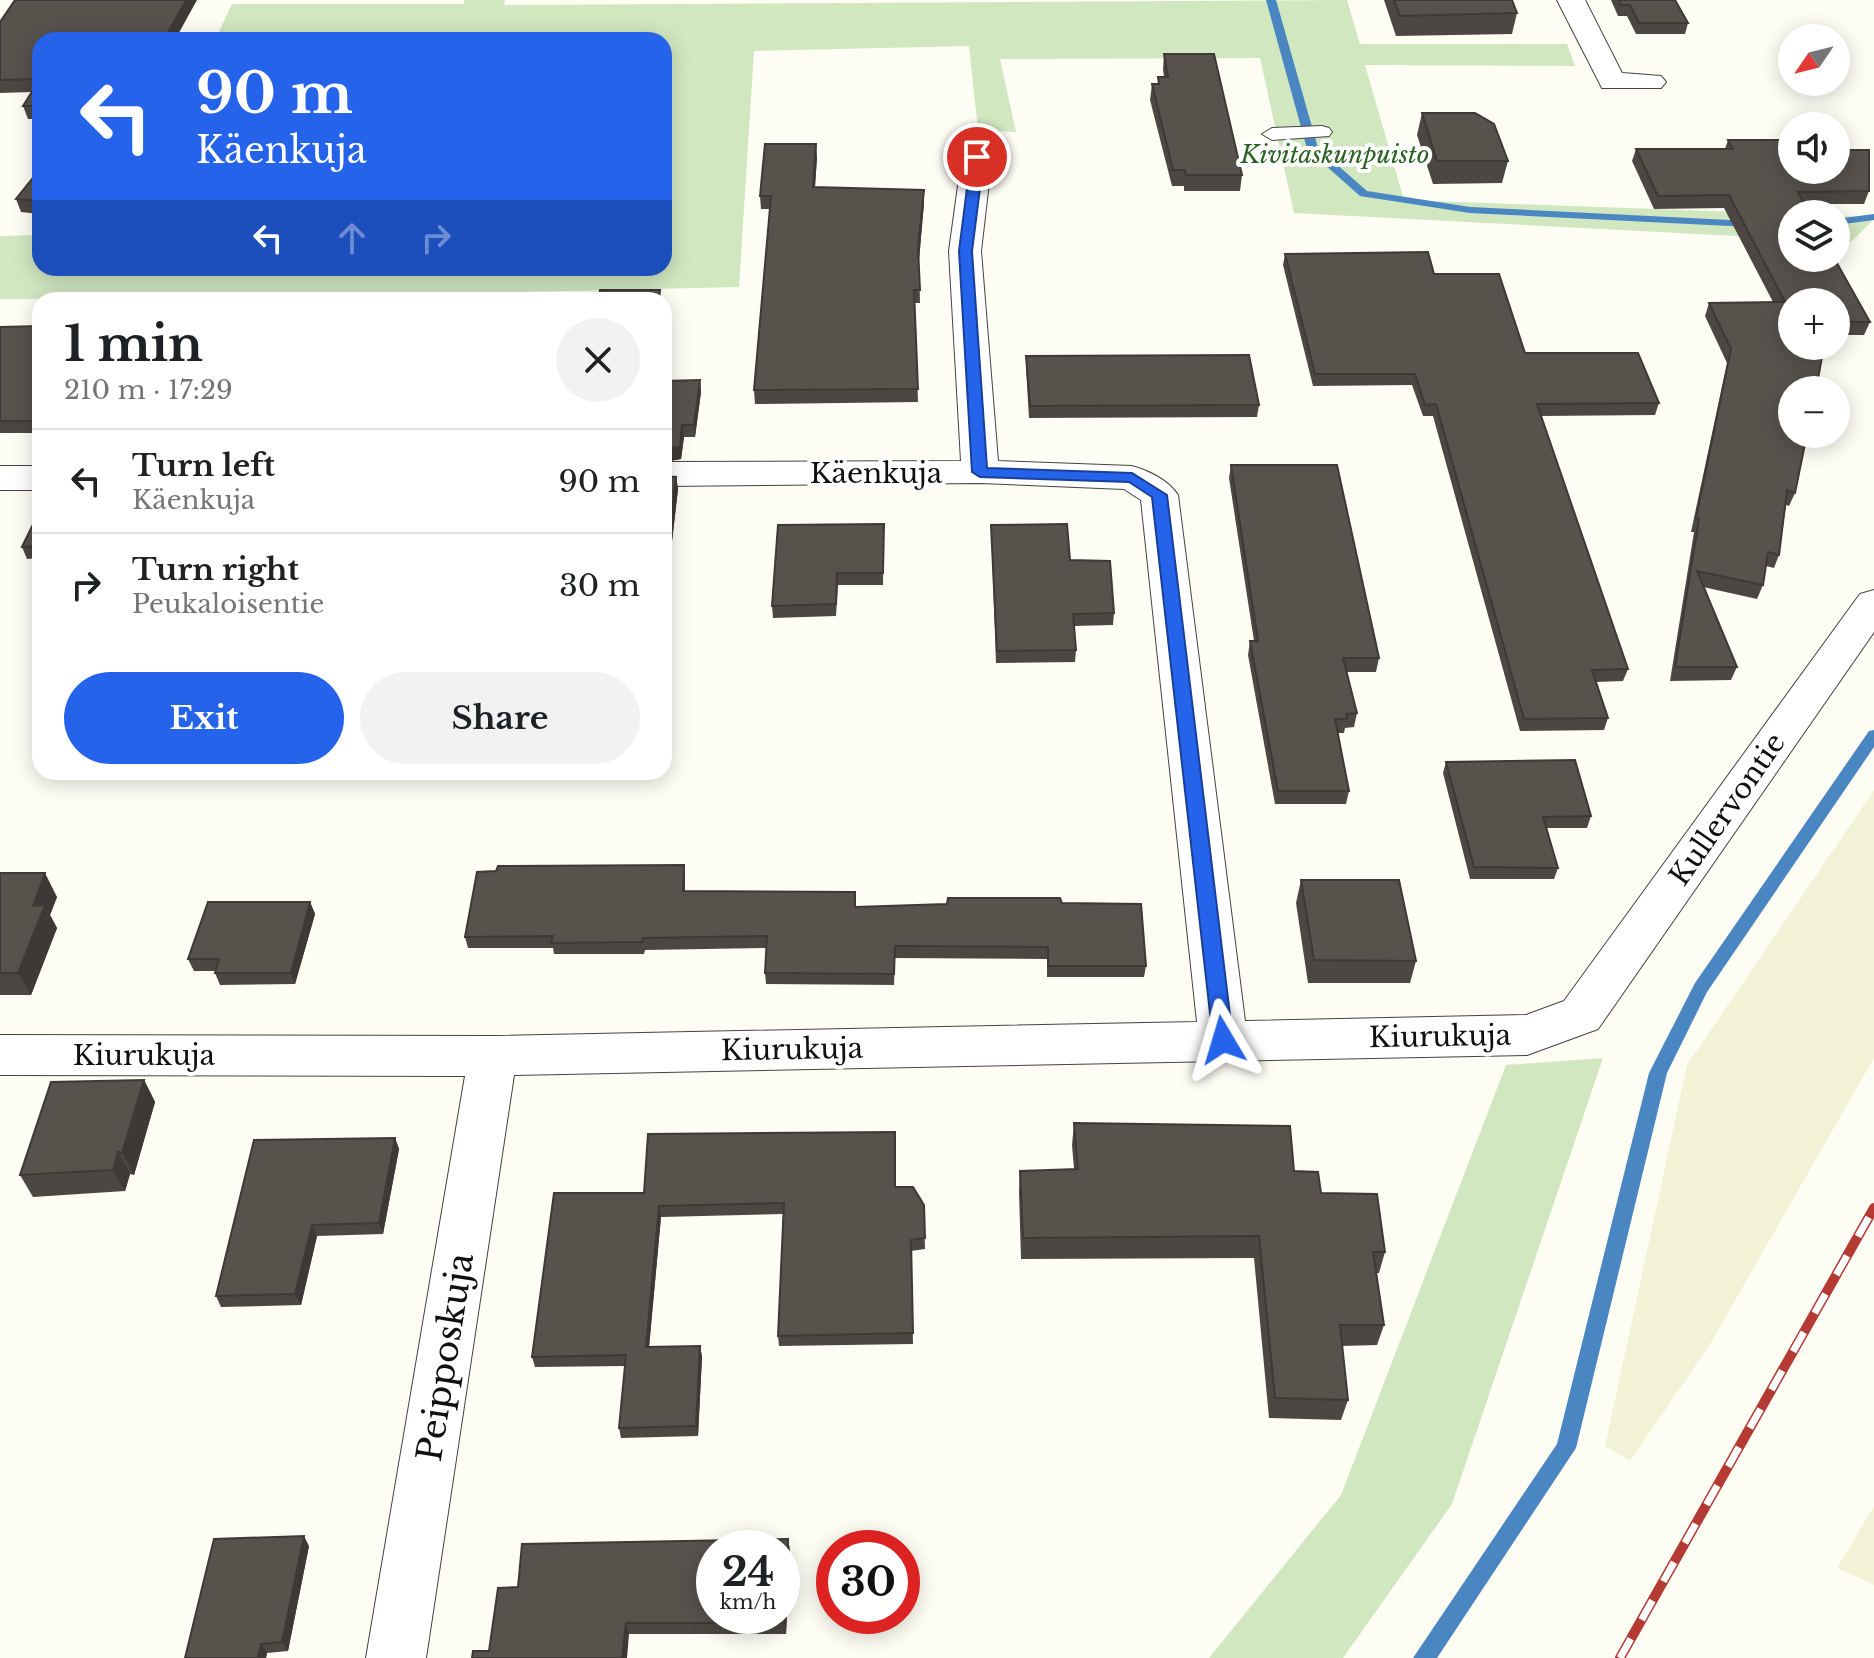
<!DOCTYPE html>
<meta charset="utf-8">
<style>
:root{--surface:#fff;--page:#f2f2f2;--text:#202124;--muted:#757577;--line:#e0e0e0;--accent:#2563eb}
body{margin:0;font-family:"Libre Baskerville",serif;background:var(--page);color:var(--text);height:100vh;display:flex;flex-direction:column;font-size:30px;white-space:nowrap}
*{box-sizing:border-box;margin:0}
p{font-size:26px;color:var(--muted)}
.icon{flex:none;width:44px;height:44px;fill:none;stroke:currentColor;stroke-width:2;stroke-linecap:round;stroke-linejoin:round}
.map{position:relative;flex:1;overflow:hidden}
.drawer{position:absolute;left:32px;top:292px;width:640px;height:488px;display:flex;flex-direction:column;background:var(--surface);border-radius:24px;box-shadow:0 4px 20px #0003}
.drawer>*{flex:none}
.guide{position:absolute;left:32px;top:32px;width:640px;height:244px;border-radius:24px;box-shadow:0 4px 20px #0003;background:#2563eb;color:#fff;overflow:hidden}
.needle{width:52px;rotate:235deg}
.buttons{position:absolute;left:1778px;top:24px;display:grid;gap:16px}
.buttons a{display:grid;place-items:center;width:72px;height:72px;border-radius:50%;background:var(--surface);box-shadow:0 4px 20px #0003;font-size:40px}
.speed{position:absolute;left:696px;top:1530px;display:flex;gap:16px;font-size:40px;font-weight:700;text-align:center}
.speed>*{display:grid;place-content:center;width:104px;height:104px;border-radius:50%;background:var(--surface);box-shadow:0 4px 20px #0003;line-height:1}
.speed small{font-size:20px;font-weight:400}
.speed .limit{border:12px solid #d22;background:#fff;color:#111}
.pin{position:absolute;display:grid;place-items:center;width:68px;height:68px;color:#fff;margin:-34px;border:4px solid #fff;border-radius:50%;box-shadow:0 2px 8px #0007}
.me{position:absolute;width:88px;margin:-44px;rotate:353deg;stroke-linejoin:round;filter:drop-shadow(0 0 6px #0008)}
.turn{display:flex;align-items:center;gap:28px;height:168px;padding:0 32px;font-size:36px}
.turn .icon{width:104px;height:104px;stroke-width:2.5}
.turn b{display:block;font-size:56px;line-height:68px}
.lanes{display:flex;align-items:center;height:76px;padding:0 32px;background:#0003;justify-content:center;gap:40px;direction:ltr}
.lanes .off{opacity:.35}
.round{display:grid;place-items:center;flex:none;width:84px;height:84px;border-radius:42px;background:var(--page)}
.headline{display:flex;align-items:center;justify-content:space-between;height:136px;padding:0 32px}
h1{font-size:48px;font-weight:800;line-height:60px}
.button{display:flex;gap:16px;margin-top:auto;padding:16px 32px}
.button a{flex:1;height:92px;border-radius:48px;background:var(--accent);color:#fff;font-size:32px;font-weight:800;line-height:92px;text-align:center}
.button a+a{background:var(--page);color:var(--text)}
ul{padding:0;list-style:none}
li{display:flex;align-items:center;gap:24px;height:104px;padding:0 32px;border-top:2px solid var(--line)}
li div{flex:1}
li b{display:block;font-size:30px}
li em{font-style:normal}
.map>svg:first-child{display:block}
.farmland{fill:#f2f3d6}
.green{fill:#d0e7c0}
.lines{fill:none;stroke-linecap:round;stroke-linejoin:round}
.stream{fill:#4a86c2;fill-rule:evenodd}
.service-casing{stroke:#434343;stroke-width:2}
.minor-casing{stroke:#434343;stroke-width:2}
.service{fill:#fff;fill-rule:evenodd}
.minor{fill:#fff;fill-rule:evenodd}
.rail-casing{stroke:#b53a33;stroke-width:10}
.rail{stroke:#fff;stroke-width:7;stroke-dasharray:22;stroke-linecap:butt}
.wall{fill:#4c4742}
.shaded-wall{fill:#3e3936}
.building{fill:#58524d;stroke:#3e3936;stroke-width:2;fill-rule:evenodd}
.route{fill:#2563eb;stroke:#184099;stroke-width:2}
.labels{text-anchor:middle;stroke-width:8;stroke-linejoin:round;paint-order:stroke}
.far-park-label{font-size:24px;font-style:italic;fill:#2c6325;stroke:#fff}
.street-label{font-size:28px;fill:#101010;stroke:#fff}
.near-street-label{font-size:34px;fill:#101010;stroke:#fff}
</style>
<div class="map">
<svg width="1874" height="1658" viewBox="0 0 1874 1658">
<rect width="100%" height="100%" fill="#fefdf4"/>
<!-- farmland -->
<g class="farmland">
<path d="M1874 790V1058L1709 1346 1630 1461 1605 1446 1687 1065Z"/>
<path d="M1874 1506V1585L1837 1568Z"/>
</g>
<!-- green -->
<g class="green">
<path d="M465 0H505L504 5 1347 0 1360 44H1567L1575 66 1365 65 1404 200 1792 214V239L1294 213 1260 58 1000 59 1016 132 978 130 969 46 754 51 739 287 254 298 0 299V236L40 235V268H664V40H215L232 4H463Z"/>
<path d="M1836 216 1874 217V219L1851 242 1836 241Z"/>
<path d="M1603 1058 1452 1504 1343 1658H1209L1341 1495 1506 1065Z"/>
</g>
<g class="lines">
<!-- stream -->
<g class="stream">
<path d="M1266 0H1276L1318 148 1367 191 1470 207 1792 223V229L1470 213 1360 196 1307 149Z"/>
<path d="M1874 214V220L1836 225V219Z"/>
<path d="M1874 730V747L1707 992 1667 1073 1576 1448 1437 1658H1413L1557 1444 1649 1073 1695 983 1869 731Z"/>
</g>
<defs>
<path id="service" d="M1322 126 1329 128 1332 132 1329 136 1272 140 1262 134 1272 128Z"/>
<g id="minor">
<path d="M1557 0H1585L1622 73 1661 76 1666 82 1661 88H1602Z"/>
<path d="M977 148 988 151 992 157 981 251 998 461 1132 466C1149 471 1168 480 1178 495L1245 1021 1526 1015 1564 1001 1860 594 1874 590V632L1598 1029 1527 1055 514 1075 426 1658H366L465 1076 0 1075V1035L493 1036 1197 1022 1141 500 1124 489 980 483 664 486V462L961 461 949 251 962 157 966 151Z"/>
<rect x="0" y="466" width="40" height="24"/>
</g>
</defs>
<!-- service casing -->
<use href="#service" class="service-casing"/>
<!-- minor casing -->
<use href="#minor" class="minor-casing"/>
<!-- service -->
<use href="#service" class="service"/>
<!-- minor -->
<use href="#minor" class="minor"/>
<defs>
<path id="rail" d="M1620 1658 1874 1208"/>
</defs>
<!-- rail casing -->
<use href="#rail" class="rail-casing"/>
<!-- rail -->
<use href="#rail" class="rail"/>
</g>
<!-- wall -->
<g class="wall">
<path d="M1384 0H1512L1517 13 1512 34 1396 36Z"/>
<path d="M1611 0H1675L1688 23 1685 34H1636L1627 16H1618Z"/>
<path d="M0 22 40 40V119H28L23 106 32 92 0 93Z"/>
<path d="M1164 54 1242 175 1240 191H1184V186H1172L1150 100 1152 84H1158V77H1164L1163 70Z"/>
<path d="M1422 113 1508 161 1502 183 1433 184 1417 135Z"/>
<path d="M1728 140 1789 150 1869 191 1864 204H1805L1870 322 1864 335H1836V302H1792L1795 493 1789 506 1786 505 1779 555 1774 568 1766 566 1763 585 1757 599 1703 587 1737 667 1731 680 1670 681 1694 532H1691L1727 363 1705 316 1709 303 1773 302 1724 208 1654 209 1632 161 1636 149H1725Z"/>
<path d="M817 157 815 187 924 190V203L919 258 920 303H915L918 402 755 404 754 390 770 209H761L760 196Z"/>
<path d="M40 169V214L21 212 16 199Z"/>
<path d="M1285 254 1434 274 1525 353 1659 403 1655 415 1541 416 1628 669 1623 681 1596 682 1608 718 1604 730 1520 731 1433 416H1423L1412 385 1313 386 1283 265Z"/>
<path d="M40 326V433H0V327Z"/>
<path d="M1026 356 1259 405 1257 417 1029 418 1026 367Z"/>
<path d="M700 380 701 392 695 437H684L681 459 664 462Z"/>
<path d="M1231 465 1379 658 1376 672H1347L1357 713 1354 727 1345 728 1344 733H1338L1349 791 1346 804H1275L1248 655 1250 641H1254L1229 478Z"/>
<path d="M664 476 676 477 678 489 671 550H664Z"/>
<path d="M40 510V558L27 559 22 547Z"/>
<path d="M884 524 883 585H838L836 616 773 618 772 606Z"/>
<path d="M991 525 1070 560 1114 613 1113 625 1074 626 1076 650 1075 662 996 663Z"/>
<path d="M1446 762 1591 816 1587 828H1547L1558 868 1554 879H1470L1443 773Z"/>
<path d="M684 865 685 877V891L855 907 1062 903 1146 966 1144 977H1047V959L895 958 894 985 766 984 765 973 767 948 645 950 644 954H554L553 948H468L465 937Z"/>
<path d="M0 873 57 897 50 915 57 928 31 995H0Z"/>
<path d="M1301 880 1416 961 1410 983H1308L1296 903Z"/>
<path d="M310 902 315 914 295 984 220 985 215 973V971H194L188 959Z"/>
<path d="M144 1080 155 1102 134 1175 130 1174 125 1191 33 1197 20 1175Z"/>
<path d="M1074 1123 1294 1171 1321 1193 1385 1252 1379 1273H1376L1384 1325 1377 1345 1342 1346 1348 1400 1341 1420 1269 1418 1254 1258 1021 1259 1019 1192 1020 1171 1074 1169 1072 1145Z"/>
<path d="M395 1138 399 1149 383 1234 317 1236 301 1305 221 1307 216 1296Z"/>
<path d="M896 1187 924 1205 925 1249 911 1251 913 1344 779 1346 778 1336 783 1214 661 1217 649 1347 700 1346 702 1357 698 1436 621 1438 619 1428 625 1366 535 1367 532 1357 644 1193Z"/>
<path d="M788 1539 790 1551 786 1634H629L489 1651 518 1587Z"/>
<path d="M309 1546 288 1651 267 1653 266 1658H185Z"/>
</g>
<!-- shaded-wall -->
<g class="shaded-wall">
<path d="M186 0H197L175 40H164Z"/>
<path d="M816 144 817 157 814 200 813 187Z"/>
<path d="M924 190V203L919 261 918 248Z"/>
<path d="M700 380 701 392 695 437 694 425Z"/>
<path d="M682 425 684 437 681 459 664 462V449Z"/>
<path d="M676 477 678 489 671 550 669 538Z"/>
<path d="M684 865 685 877 684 903 683 891Z"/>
<path d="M45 873 57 897 50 915 57 928 31 995 18 973 33 906Z"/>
<path d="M310 902 315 914 295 984 291 973Z"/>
<path d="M144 1080 155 1102 134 1175 122 1153Z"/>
<path d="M395 1138 399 1149 383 1234 379 1223Z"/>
<path d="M118 1152 130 1174 125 1191 113 1170Z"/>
<path d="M659 1206 661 1217 648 1358 646 1347Z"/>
<path d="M312 1225 317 1236 301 1305 295 1294Z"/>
<path d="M700 1346 702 1357 698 1436 696 1426Z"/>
<path d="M304 1536 309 1546 288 1651 282 1642Z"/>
<path d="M788 1539 790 1551 786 1634 785 1623Z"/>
<path d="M626 1623 629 1634 627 1658H622Z"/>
<path d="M261 1644 267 1653 266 1658H258Z"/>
</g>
<!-- building -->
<g class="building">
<path d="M15 0H186L164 40H40V106H23L40 79 0 80V22Z"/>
<path d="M1394 0H1512L1517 13 1400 16Z"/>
<path d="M1619 0H1675L1688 23H1639L1630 5H1621Z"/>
<path d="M1164 54H1214L1242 175H1186L1185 170H1173L1152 84H1159L1158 77H1168Z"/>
<path d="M1422 113H1475L1494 124 1508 161H1437Z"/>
<path d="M1728 140H1783L1789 150H1792V170H1836V150H1869V191L1798 192 1810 214H1792V258H1834L1870 322H1836V302H1792V346H1824L1816 390H1792V434H1807L1795 493 1787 490 1779 555 1768 552 1763 585 1697 571 1737 667H1675L1699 519 1696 518 1731 349 1709 303 1785 302 1729 195 1658 196 1636 149H1733Z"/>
<path d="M765 144H816L813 187 924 190 918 248 920 290H914L918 389 754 390 771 196H760Z"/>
<path d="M40 169V201L16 199Z"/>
<path d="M1428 252 1434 274H1499L1525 353H1638L1659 403 1537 404 1628 669 1592 670 1608 718 1524 719 1436 404 1425 405 1415 374H1315L1285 254Z"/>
<path d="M600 290H660L659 300H599Z"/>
<path d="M40 326V421H0V327Z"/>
<path d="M1249 355 1259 405 1030 406 1026 356Z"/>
<path d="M700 380 694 425H682L680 447 664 449V381Z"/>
<path d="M1231 465H1337L1379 658H1343L1357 713 1346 714 1347 719H1335L1349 791H1278L1250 641H1258Z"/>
<path d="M664 476 676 477 669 538H664Z"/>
<path d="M40 510V546L22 547Z"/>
<path d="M884 524 883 573H837L836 604 772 606 778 525Z"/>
<path d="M1067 524 1070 560 1110 561 1114 613 1073 614 1076 650 997 651 991 525Z"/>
<path d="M1575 760 1591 816 1543 817 1558 868 1474 867 1446 762Z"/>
<path d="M684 865 683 891 855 892V907L947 904 948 898H1060L1062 903 1141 904 1146 966H1048V947L895 946 894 974 765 973 767 936 643 938 642 942 551 943 553 936 465 937 477 872 496 871 498 866Z"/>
<path d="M0 873H45L33 906 45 905 18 973H0Z"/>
<path d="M1301 880H1399L1416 961 1314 960Z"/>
<path d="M208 902H310L291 973H215L219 959H188Z"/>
<path d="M144 1080 122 1153 118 1152 113 1170 20 1175 51 1082Z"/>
<path d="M1074 1123 1290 1126 1294 1171 1318 1172 1321 1193 1377 1194 1385 1252H1373L1384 1325H1340L1348 1400 1275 1398 1259 1236 1023 1238 1020 1171 1078 1169Z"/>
<path d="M895 1132V1187H913L924 1205 925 1238 911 1240 913 1333 778 1336 784 1203 659 1206 646 1347 700 1346 696 1426 619 1428 626 1355 532 1357 554 1193H644L648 1134Z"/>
<path d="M395 1138 379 1223 312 1225 295 1294 216 1296 254 1140Z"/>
<path d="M304 1536 282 1642 261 1644 258 1658H185L214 1539Z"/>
<path d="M788 1539 785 1623H626L622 1658H472L473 1651H489L498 1588 518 1587 522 1544ZM714 1548H782V1616H714Z"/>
</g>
<!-- route -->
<path class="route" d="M977 153 984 157 972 251 987 468 1132 473 1167 495 1233 1040 1223 1048 1213 1040 1152 497 1129 482 980 477 972 472 959 251 971 157Z"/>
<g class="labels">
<!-- far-park labels -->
<g class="far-park-label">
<text x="1335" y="163">Kivitaskunpuisto</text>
</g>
<!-- street labels -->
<g class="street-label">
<text x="876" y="483">Käenkuja</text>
<text transform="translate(1727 809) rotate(-55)" y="10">Kullervontie</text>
<text transform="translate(1440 1036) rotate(-1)" y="10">Kiurukuja</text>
<text transform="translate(792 1049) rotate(-1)" y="10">Kiurukuja</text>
<text x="144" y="1065">Kiurukuja</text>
</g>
<!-- near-street labels -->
<g class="near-street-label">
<text transform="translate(445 1357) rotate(-81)" y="12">Peipposkuja</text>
</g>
</g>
</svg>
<div class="buttons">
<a><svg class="needle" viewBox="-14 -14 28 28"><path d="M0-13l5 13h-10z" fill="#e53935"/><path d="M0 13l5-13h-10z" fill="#757577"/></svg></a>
<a><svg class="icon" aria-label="sound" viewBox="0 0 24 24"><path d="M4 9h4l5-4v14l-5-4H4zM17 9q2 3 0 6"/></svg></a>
<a><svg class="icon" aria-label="layers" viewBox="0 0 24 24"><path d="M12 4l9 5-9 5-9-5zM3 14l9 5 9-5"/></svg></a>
<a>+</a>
<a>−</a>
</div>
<div class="speed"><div>24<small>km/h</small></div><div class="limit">30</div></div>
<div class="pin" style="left:977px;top:157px;background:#d93025"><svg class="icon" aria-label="arrive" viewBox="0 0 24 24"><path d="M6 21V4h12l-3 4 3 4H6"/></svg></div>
<svg class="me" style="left:1223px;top:1040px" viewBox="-20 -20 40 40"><path d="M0-17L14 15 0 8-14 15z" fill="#2563eb" stroke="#fff" stroke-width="4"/></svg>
<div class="guide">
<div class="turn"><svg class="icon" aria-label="left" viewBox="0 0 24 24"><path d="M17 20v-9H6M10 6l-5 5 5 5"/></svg><div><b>90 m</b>Käenkuja</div></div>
<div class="lanes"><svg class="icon" aria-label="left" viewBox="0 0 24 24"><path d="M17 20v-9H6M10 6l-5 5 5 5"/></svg><svg class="icon off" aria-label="ahead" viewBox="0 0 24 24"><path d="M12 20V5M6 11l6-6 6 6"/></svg><svg class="icon off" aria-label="right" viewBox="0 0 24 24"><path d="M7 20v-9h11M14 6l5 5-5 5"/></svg></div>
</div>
<section class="drawer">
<div class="headline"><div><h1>1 min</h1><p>210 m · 17:29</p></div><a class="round"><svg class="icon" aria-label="close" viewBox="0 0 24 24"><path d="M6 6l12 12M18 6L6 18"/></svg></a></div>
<ul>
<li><svg class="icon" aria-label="left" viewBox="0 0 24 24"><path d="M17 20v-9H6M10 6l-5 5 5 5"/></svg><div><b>Turn left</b><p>Käenkuja</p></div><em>90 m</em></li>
<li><svg class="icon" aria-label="right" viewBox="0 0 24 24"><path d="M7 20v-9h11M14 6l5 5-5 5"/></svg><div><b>Turn right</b><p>Peukaloisentie</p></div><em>30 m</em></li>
</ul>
<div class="button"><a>Exit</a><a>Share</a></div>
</section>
</div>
